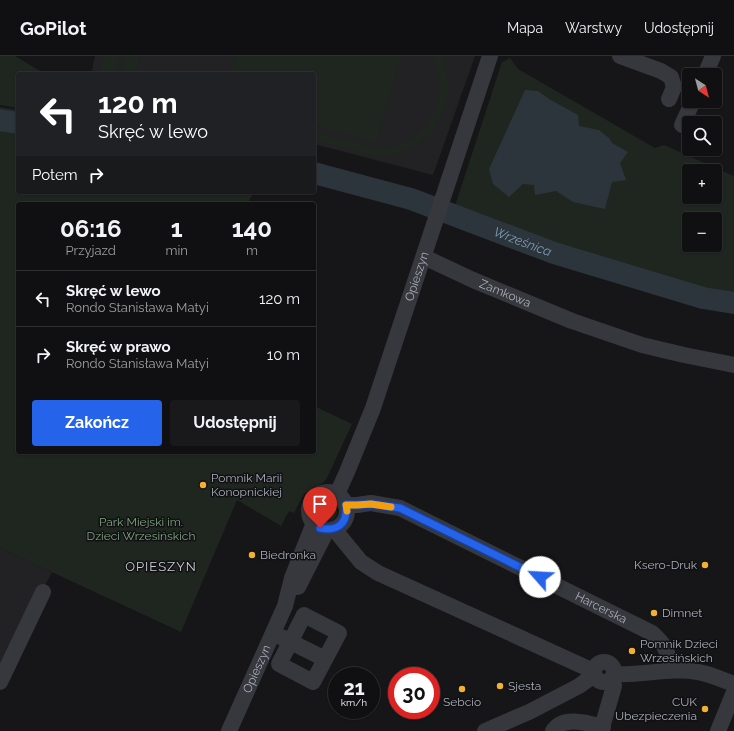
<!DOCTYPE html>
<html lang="pl">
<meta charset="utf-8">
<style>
:root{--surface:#101012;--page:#19191b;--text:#f1f3f6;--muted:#9c9d9f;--line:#303032;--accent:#2563eb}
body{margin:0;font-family:Raleway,sans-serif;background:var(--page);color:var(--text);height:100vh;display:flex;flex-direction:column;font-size:15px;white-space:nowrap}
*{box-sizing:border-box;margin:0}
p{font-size:13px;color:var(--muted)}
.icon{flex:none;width:22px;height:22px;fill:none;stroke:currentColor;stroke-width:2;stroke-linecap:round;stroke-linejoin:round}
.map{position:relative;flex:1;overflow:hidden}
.drawer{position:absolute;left:16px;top:146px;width:300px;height:252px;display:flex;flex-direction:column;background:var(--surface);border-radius:4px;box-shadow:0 1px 3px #0004,0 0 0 1px var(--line)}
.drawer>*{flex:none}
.guide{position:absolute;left:16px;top:16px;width:300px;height:122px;border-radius:4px;box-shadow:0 1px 3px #0004,0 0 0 1px var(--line);background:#202124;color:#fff;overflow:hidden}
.needle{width:26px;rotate:144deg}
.controls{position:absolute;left:682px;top:12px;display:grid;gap:8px}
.controls a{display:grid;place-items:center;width:40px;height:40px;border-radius:4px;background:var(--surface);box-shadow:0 1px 3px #0004,0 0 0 1px var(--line);font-size:20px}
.speed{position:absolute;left:328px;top:611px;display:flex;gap:8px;font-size:20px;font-weight:700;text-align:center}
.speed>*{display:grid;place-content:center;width:52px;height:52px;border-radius:50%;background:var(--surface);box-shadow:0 1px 3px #0004,0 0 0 1px var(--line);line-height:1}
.speed small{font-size:10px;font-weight:400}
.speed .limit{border:6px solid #d22;background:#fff;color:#111}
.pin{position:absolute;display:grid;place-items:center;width:34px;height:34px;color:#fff;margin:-41px -17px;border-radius:50% 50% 50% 0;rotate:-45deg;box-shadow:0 0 4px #0007}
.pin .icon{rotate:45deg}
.me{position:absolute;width:44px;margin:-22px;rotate:296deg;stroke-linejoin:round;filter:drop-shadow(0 0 3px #0008)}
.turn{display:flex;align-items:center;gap:14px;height:84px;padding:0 16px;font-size:18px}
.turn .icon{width:52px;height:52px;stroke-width:2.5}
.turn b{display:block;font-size:28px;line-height:34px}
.then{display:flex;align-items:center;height:38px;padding:0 16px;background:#0003;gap:8px;font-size:15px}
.eta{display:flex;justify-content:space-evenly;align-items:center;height:68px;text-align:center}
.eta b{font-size:24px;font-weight:700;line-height:28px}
.action{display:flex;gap:8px;margin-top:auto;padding:8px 16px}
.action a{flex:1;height:46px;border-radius:4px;background:var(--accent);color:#fff;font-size:16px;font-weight:700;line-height:46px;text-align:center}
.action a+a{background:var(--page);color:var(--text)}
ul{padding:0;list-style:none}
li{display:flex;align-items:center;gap:12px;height:56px;padding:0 16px;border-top:1px solid var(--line)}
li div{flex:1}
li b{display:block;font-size:15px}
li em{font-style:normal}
header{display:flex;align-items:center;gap:24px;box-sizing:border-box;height:56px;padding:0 20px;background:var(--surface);border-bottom:1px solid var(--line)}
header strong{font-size:19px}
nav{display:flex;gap:22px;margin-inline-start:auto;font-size:14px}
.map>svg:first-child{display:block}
.built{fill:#222225}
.green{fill:#1e261f;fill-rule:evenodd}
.water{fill:#2c353c}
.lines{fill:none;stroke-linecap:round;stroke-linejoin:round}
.river{stroke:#2c353c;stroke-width:22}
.minor{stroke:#37383d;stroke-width:16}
.route-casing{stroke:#184099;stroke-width:10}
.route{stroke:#2563eb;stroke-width:7}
.slow{stroke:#f59e0b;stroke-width:7}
.poi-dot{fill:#f2b134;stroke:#111113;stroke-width:1.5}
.labels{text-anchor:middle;stroke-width:3;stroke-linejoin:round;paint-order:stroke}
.street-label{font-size:12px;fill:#a8adb8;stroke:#111113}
.poi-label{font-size:12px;fill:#a8adb8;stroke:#111113;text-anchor:start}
.park-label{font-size:12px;fill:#7fa381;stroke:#111113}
.water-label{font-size:13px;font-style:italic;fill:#7f9bb3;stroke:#111113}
.neighbourhood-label{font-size:13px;letter-spacing:1px;fill:#c9ccd4;stroke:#111113}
</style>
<header>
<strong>GoPilot</strong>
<nav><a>Mapa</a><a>Warstwy</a><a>Udostępnij</a></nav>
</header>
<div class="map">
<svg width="734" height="675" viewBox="0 0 734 675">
<rect width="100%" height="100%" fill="#161618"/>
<!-- built -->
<g class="built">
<path d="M95 0H475L433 119 314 88V18H91Z"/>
<path d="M0 492 52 516 0 617Z"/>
</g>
<!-- green -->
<g class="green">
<path d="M0 0H15L45 18H18V52L0 49Z"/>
<path d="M104 0H120L115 18H99Z"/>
<path d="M124 0H140L136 18H119Z"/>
<path d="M236 0H401L376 87 314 69V18H231Z"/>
<path d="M431 0H441C464 51 429 101 374 100L314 84V76L375 92C424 94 456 44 431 0Z"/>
<path d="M510 2 518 13 655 92 664 89 734 120V241L705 236 453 156 502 6ZM689 115H715V141H689ZM689 163H715V189H689Z"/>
<path d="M0 51 18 54V136H254L247 148H18V396H314V350L352 368 326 424 313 434 304 438 294 457 289 455 281 470 237 444 181 576 0 492Z"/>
<circle cx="328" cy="456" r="9"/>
</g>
<!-- water -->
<path class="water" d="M525 34 538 35 549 43 578 59 579 70 599 74 609 82 612 87 628 96 620 107 626 124 612 126 605 153 573 146 556 135 535 139 534 129 523 128 509 141 493 128 489 113Z"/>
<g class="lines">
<!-- river -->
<g class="river">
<path d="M0 64 18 67"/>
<path id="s1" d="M314 117 411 143 554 197 703 242 734 247"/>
</g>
<!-- minor -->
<g class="minor">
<path d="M620 0 661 15 671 21 674 31 669 43"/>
<path d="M705 19 713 0"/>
<path d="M682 69 693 45"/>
<path id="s2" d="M424 201 473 224 572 265 642 289 684 299 734 309"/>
<circle cx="328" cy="455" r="19"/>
<path id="s3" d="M337 438 347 416 373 352 490 0"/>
<path id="s4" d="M346 449H357L371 447 400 452 652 577C667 590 667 596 672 614"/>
<path d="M334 473 361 506 378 517 589 613 594 614"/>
<path d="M298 531 327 474"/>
<path d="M304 559 339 577 313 626 279 608Z"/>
<path d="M281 581 325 603"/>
<circle cx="604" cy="616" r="10"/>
<path d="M614 618C642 620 670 611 698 616 710 618 723 624 734 628"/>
<path d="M0 626 43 536"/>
<path id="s5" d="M229 675 285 550 292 522 314 467"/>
<path d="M485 675 529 656 579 630 594 619"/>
<path d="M553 675C563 659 588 667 603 671"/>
<path d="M601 675 614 630 611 623"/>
<path d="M718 675 734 636"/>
</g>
</g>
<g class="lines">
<defs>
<path id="route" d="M320 472C338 476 348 467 346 449H357L371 448 400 452 540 521"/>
</defs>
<!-- route casing -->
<use href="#route" class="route-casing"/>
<!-- route -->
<use href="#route" class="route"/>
<!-- slow -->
<path class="slow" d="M347 455 346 449H357L371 448 391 451"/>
</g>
<!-- markers -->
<g class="poi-dot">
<circle cx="203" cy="429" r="4"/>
<circle cx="252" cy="499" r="4"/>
<circle cx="705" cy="509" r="4"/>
<circle cx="654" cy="557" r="4"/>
<circle cx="632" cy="595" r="4"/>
<circle cx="500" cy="630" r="4"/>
<circle cx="462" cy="633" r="4"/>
<circle cx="705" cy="653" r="4"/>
</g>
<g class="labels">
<!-- street labels -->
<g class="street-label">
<text dy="4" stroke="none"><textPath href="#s3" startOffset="232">Opieszyn</textPath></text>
<text dy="4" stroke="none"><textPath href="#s2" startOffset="89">Zamkowa</textPath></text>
<text dy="4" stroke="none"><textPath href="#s4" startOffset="279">Harcerska</textPath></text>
<text dy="4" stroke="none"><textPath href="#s5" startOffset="68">Opieszyn</textPath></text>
</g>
<!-- poi labels -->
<g class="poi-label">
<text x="211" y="426">Pomnik Marii<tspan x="211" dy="14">Konopnickiej</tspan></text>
<text x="260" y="503">Biedronka</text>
<text x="697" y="513" text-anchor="end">Ksero-Druk</text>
<text x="662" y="561">Dimnet</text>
<text x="640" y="592">Pomnik Dzieci<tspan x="640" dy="14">Wrzesińskich</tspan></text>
<text x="508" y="634">Sjesta</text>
<text x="462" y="650" text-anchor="middle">Sebcio</text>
<text x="697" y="650" text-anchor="end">CUK<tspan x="697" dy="14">Ubezpieczenia</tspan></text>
</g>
<!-- park labels -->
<g class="park-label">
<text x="141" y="470">Park Miejski im.<tspan x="141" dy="14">Dzieci Wrzesińskich</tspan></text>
</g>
<!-- water labels -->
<g class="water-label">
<text dy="5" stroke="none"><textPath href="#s1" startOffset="220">Wrześnica</textPath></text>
</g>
<!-- neighbourhood labels -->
<g class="neighbourhood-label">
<text x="161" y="515">OPIESZYN</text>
</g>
</g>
</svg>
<div class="controls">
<a><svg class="needle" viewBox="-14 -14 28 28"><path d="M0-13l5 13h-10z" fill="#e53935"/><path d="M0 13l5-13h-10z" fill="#9c9d9f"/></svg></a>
<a><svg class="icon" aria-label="search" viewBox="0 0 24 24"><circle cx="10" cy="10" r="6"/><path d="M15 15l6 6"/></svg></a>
<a>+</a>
<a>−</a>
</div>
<div class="speed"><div>21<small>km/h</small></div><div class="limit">30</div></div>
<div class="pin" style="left:320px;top:472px;background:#d93025"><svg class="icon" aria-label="arrive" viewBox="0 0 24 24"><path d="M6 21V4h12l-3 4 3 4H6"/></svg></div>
<svg class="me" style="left:540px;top:521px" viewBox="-20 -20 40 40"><circle r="19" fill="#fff"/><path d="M0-13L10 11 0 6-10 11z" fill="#2563eb"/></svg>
<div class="guide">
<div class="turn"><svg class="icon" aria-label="left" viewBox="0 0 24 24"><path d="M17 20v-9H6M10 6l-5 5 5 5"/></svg><div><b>120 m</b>Skręć w lewo</div></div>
<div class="then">Potem<svg class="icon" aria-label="right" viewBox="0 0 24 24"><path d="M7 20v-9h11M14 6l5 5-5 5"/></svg></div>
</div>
<section class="drawer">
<div class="eta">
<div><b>06:16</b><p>Przyjazd</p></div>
<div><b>1</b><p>min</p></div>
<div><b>140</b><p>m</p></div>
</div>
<ul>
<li><svg class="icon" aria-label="left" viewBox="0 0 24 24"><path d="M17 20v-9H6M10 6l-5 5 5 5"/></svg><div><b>Skręć w lewo</b><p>Rondo Stanisława Matyi</p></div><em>120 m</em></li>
<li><svg class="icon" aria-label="right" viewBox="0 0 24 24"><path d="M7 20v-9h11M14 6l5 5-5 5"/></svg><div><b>Skręć w prawo</b><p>Rondo Stanisława Matyi</p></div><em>10 m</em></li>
</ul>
<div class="action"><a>Zakończ</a><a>Udostępnij</a></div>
</section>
</div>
